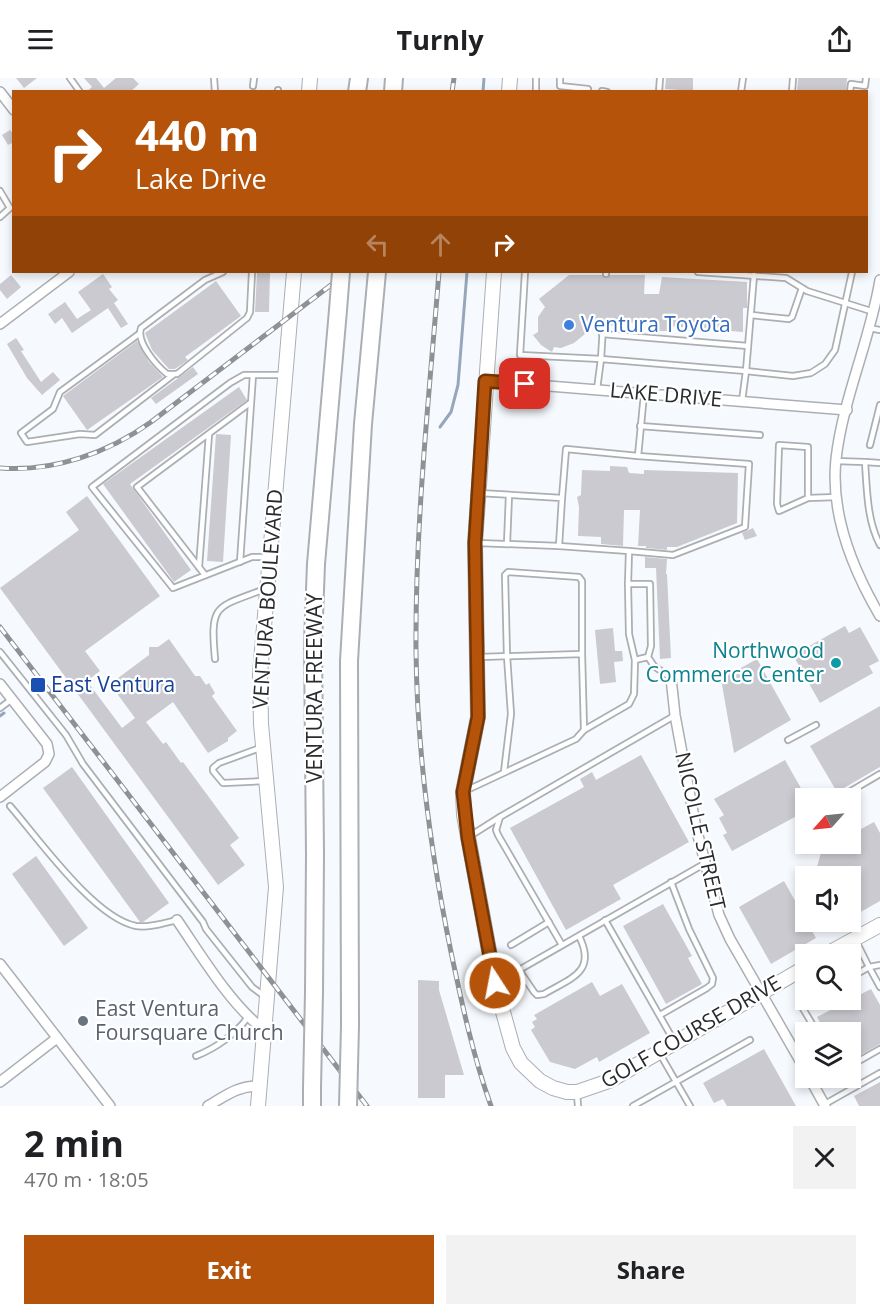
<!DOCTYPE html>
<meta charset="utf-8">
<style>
:root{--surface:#fff;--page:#f2f2f2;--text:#202124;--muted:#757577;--accent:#b45309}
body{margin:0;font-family:"Open Sans",sans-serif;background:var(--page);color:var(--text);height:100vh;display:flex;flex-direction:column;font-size:22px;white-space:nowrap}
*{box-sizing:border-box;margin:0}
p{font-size:20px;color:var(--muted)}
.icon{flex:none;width:33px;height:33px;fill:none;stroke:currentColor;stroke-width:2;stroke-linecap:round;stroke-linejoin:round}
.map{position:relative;height:1028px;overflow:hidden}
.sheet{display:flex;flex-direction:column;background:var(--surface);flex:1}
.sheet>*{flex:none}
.hud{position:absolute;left:12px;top:12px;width:856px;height:183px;border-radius:0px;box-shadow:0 3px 9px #0003;background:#b45309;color:#fff;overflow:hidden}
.needle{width:39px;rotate:243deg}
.tools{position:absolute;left:795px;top:710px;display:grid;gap:12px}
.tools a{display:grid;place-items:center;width:66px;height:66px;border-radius:0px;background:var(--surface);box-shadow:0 3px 9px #0003;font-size:30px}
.pin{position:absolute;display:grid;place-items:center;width:51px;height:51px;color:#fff;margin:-26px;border-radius:12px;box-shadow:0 3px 9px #0006}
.me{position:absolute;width:66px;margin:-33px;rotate:349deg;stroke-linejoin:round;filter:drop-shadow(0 0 4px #0008)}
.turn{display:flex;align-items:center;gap:21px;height:126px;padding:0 24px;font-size:27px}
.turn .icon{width:78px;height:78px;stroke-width:2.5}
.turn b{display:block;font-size:42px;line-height:51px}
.lanes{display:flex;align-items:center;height:57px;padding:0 24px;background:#0003;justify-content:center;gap:30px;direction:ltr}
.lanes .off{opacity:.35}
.round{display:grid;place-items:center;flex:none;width:63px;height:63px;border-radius:0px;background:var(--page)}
.overview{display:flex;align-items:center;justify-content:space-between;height:102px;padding:0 24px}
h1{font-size:36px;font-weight:700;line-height:45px}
.button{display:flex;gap:12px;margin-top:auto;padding:12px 24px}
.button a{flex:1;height:69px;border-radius:0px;background:var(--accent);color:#fff;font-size:24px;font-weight:700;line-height:69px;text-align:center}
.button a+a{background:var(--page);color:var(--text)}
header{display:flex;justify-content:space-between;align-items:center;height:78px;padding:0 24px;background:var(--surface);font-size:27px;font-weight:700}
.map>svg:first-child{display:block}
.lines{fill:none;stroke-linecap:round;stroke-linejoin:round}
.stream{stroke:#97a7bb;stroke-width:3}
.building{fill:#cacad0}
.lane-casing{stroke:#abafb4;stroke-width:8}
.street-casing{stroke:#abafb4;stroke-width:12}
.secondary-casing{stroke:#abafb4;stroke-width:16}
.highway-casing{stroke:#abafb4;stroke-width:20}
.lane{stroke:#fff;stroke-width:4.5}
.street{stroke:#fff;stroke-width:9}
.secondary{stroke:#fff;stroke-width:14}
.highway{stroke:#fff;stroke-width:16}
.rail-casing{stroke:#8f9295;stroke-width:5}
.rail{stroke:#fff;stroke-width:3;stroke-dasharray:9;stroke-linecap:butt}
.highway-bridge-casing{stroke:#abafb4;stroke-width:20;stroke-linecap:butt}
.highway-bridge{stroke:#fff;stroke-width:16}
.route-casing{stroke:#753606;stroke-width:15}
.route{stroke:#b45309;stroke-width:10}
.shop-dot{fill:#3f7fe0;stroke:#fff;stroke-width:2}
.culture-dot{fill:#0f9aa8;stroke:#fff;stroke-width:2}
.transit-dot{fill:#1a4fb4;stroke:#fff;stroke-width:2}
.worship-dot{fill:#6b7280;stroke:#fff;stroke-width:2}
.labels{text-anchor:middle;stroke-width:4.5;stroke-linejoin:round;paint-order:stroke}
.shop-label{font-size:21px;fill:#366cbe;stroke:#fff;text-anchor:start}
.street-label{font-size:21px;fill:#292b2d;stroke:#fff}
.culture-label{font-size:21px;fill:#0d838f;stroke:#fff;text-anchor:end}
.transit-label{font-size:21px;fill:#164399;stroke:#fff;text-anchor:start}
.worship-label{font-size:21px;fill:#5b616d;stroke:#fff;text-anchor:start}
</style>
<header><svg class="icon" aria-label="menu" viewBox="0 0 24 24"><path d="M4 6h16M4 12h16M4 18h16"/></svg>Turnly<svg class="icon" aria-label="share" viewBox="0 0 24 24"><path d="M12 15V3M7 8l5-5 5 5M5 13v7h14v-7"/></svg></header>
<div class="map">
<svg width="880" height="1028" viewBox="0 0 880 1028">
<rect width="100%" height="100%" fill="#f6fafe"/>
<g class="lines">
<!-- stream -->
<g class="stream">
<path d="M483 14 484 0"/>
<path d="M440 349 451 334 458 307 467 194"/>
<path d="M0 638 4 635"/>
</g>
</g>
<!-- building -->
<g class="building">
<path d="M16 0H37L24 10Z"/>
<path d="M84 0H96L104 10 116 0H133L139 6 130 14H86L92 9Z"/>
<path d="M666 0H693V13L665 11Z"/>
<path d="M798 0H847L846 14H797Z"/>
<path d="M10 52 14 57V64L8 67 2 57Z"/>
<path d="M257 194H270L269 234H255Z"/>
<path d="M103 196 112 209 109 211 118 222 114 225 128 246 121 250 108 230 72 255 62 240 55 246 48 236 65 224 77 241 91 232 78 214Z"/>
<path d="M11 197 21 209 7 221 0 212V206Z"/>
<path d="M569 197H602L607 200 610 197H645L644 216H659L662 199 747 204V230H743V254L668 248 667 253H659L653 245 615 244 614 248 607 247 603 244 599 247 591 246V251L574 265 561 270 554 269 552 274 541 267 533 257 538 254V239L545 229 539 221Z"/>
<path d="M216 203 241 238 185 279 188 282 175 291H169L152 272 145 255Z"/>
<path d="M16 260 24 272 21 273 41 304 53 294 60 302 42 317 27 300 7 266Z"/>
<path d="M137 263 149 284 163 299 87 352 63 318Z"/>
<path d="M193 289 198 296 156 326 151 320Z"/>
<path d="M239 309 247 322 130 406 191 492 174 504 103 406Z"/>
<path d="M216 356 231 357 223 484 207 483Z"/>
<path d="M610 388 627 389 629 395 644 396V392L738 395 737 445 677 469H667V472L646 470V468H638L640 432H624L623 468 601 466V459L578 458 579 429 577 419 581 417 582 392 610 393Z"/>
<path d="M87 418 160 518 85 573 100 593 87 603 122 650 135 640 110 606 149 577V569H158L169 561 195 598H200L206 607 209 605 215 615 212 618 237 653 228 660V663L208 675 173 624 146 644 163 666 166 664 181 685 183 684 239 760 230 767 245 787 218 807 0 510 79 452 66 434Z"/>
<path d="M753 450 757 458 745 462 742 455Z"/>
<path d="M645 479 667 481 666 496H667L671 580 660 581 656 490H645Z"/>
<path d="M845 548 849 555 860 549 879 583 869 588 873 595 820 625 793 577Z"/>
<path d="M613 550 615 573H622L623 583 614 584 616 604 600 606 595 552Z"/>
<path d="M757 581 791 642 734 675 721 601Z"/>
<path d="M880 628V689L837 714 810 668Z"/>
<path d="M641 677 689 764 613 807 621 821 566 852 510 750 584 709 580 701 592 694 596 702Z"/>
<path d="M785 682 806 719V733L732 773 723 757 727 755 719 740 724 737 714 721Z"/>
<path d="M72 689 169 825 143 844H140L43 710Z"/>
<path d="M874 744 880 755V823L850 840V798H820L816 792 821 775 838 765H850V757Z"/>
<path d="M36 778 88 850 64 868 12 796Z"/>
<path d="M784 803 816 860 771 886 739 829Z"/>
<path d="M663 826 692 878 688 880 702 906 666 926 623 848Z"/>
<path d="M418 902 439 903V912L464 997H445V1020H418Z"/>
<path d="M592 904 600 918 622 906 650 955 599 984 597 979 575 991 550 984 531 952 535 949 532 944 537 941 534 937Z"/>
<path d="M871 911 880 927V966L850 983V954H825L817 939Z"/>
<path d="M764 971 796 1028H727L723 1021 714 1025 703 1005Z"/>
<path d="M880 1004V1028H859L854 1018Z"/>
</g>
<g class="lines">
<defs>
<g id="lane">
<path d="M70 0 80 14"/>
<path d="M214 0 215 14"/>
<path d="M560 0V8L588 11V14"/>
<path d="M253 8 254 0"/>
<path d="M602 13 607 14"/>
<path d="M278 14V12"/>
<path d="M536 14V0"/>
<path d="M659 14 660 0"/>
<path d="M741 14 743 0"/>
<path d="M792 14 793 0"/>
<path d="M850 14 851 6 865 8 866 0"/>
<path d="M0 113 10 130 0 139"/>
<path d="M223 194 205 202 141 250C136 264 156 287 167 296H177L247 240 250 234 252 194"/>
<path d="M525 194 520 277 601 281 603 248"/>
<path d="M698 194 786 200 807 213 874 234"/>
<path d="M606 196V194"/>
<path d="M751 237 789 241 792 239 802 210"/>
<path d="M869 250 880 252"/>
<path d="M139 256 60 314 53 331 21 355 27 364 80 356 95 357 173 297"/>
<path d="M602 256 748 268"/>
<path d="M597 311 601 281 746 293 754 197"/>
<path d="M742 323 746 293 793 298 811 295 825 286 835 272 852 194"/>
<path d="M640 348 760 357"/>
<path d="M870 367 880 327"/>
<path d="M836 383 865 384C867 412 867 443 880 467"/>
<path d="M865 384 880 385"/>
<path d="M562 420 566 371 638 378 644 316"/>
<path d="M808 420V369L779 367 777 426 779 433 808 420 837 419"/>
<path d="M478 465 559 468 562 420 479 415"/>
<path d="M507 466 509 417"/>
<path d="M559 468 629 473 628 506H650L651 568 648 579 654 588 671 600"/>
<path d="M629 473 673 477 745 449 749 386 638 378"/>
<path d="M267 479H252L173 510 92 409 230 305 244 297H282"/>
<path d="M240 484 253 297"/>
<path d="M199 489 209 356"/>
<path d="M205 497 137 409 250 325"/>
<path d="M628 506 629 556 635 582"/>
<path d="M0 574 66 657 83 686 203 844 206 851 252 909 264 918"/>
<path d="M215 581C210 525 215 530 265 511"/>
<path d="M0 630 12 621"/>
<path d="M584 652 629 626 634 616 635 582 648 579"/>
<path d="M788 662 816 647"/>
<path d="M260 670 219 685 213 690V693L223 705 264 703"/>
<path d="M504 694 511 636 507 578 505 497 508 494 579 499 582 503V576"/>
<path d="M465 713 576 661 584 652 582 576 480 579"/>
<path d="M839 720 880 696"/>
<path d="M10 728C38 760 94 840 136 848 149 850 164 845 177 842"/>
<path d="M470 758 500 739"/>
<path d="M605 842 674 963"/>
<path d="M855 861 869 889 880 887"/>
<path d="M511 867 549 844"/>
<path d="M562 867 498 757 496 752 500 739 674 638"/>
<path d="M519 892 534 914 537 917 544 916C571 900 597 894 579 858"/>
<path d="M850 900 869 889 880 909"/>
<path d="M498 904 704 786"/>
<path d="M815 921 802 929 817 954"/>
<path d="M660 937 707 910 712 906 713 900 689 851 671 804"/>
<path d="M660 976 690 1028"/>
<path d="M196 978C216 970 236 956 248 939"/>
<path d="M850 988 880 971"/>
<path d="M815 1008 831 999"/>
<path d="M577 1016 578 1028"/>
<path d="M825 1026 880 995"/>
<path d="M633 1028 750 962"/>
</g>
<g id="street">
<path d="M0 14 14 32"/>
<path d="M880 202C870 263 843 320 836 381 830 436 853 492 880 538"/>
<path d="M0 246 69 194"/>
<path d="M485 303 847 332"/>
<path d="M671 600 675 637 696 750 719 837 730 861 806 993"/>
<path d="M0 606 47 666 49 676 45 684 0 719"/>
<path d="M177 842C201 877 230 926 264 952"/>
<path d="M0 886 110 1028"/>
<path d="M809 999 825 1028"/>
<path d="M0 1004 57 960"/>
<path d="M208 1028C225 1018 239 1007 260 1008"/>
</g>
<g id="secondary">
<path d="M309 14 310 0"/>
<path d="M509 14 510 0"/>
<path d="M494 194 475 465 478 639 463 714 464 737 495 905 513 970 521 985 540 1003 553 1010 567 1014H577L609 1003 806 889"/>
<path d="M827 876 880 847"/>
<path d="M258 1028 276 809 261 646 260 596 294 194"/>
</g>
<g id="highway">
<path d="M357 14 359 0"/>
<path d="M393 14 394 0"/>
<path d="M314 914 315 776 313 564 316 486 338 232"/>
<path d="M350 948 349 583 363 346 377 194"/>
<path d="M312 1028V1010"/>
</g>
</defs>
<!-- lane casing -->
<use href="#lane" class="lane-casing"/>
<!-- street casing -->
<use href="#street" class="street-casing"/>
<!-- secondary casing -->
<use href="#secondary" class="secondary-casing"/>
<!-- highway casing -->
<use href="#highway" class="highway-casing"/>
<!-- lane -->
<use href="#lane" class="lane"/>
<!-- street -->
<use href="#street" class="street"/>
<!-- secondary -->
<use href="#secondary" class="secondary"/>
<!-- highway -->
<use href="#highway" class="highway"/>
<defs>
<g id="rail">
<path d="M452 14 454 0"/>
<path d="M439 194C429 320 415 446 416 573 417 675 431 776 451 874 462 926 473 978 491 1028"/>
<path d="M0 390C54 394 108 375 151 344L348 194"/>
<path d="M0 549 367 1028"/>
</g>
</defs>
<!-- rail casing -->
<use href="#rail" class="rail-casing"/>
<!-- rail -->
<use href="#rail" class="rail"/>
<defs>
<g id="highway-bridge">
<path d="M338 232 341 194"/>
<path d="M312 1010 314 914"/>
<path d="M348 1028 350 948"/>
</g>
</defs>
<!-- highway-bridge casing -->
<use href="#highway-bridge" class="highway-bridge-casing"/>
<!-- highway-bridge -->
<use href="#highway-bridge" class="highway-bridge"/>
</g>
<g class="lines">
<defs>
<path id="route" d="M495 905 468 760 463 714 478 639 475 465 485 303 525 306"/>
</defs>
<!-- route casing -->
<use href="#route" class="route-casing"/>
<!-- route -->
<use href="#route" class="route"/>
</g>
<!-- markers -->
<circle class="shop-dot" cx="569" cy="247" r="6"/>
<circle class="culture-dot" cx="836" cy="585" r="6"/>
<rect class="transit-dot" x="30" y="599" width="16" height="16" rx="3"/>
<circle class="worship-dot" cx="83" cy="943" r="6"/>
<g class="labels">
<!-- shop labels -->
<g class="shop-label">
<text x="581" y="254">Ventura Toyota</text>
</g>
<!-- street labels -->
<g class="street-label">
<text transform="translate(666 317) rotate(5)" y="7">LAKE DRIVE</text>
<text transform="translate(268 521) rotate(-86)" y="7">VENTURA BOULEVARD</text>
<text transform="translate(315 610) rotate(-90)" y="7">VENTURA FREEWAY</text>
<text transform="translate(700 753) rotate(77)" y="7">NICOLLE STREET</text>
<text transform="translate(691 954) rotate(-30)" y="7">GOLF COURSE DRIVE</text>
</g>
<!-- culture labels -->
<g class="culture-label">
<text x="824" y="580">Northwood<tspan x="824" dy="24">Commerce Center</tspan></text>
</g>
<!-- transit labels -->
<g class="transit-label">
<text x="51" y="614">East Ventura</text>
</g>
<!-- worship labels -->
<g class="worship-label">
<text x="95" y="938">East Ventura<tspan x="95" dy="24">Foursquare Church</tspan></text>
</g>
</g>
</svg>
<div class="tools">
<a><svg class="needle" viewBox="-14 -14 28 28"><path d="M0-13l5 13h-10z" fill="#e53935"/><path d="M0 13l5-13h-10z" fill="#757577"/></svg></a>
<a><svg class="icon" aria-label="sound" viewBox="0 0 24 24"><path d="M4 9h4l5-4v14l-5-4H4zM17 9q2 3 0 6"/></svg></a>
<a><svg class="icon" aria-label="search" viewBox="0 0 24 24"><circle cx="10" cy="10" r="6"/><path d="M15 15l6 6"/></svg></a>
<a><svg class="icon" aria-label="layers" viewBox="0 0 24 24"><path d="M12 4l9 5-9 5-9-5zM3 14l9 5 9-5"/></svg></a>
</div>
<div class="pin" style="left:525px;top:306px;background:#d93025"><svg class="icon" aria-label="arrive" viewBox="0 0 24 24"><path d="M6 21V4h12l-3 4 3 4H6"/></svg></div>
<svg class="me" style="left:495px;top:905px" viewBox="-20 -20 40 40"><circle r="17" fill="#b45309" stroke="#fff" stroke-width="3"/><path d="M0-11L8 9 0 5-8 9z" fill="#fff"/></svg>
<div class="hud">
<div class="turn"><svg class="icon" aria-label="right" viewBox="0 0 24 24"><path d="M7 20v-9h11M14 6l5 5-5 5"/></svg><div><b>440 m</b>Lake Drive</div></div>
<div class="lanes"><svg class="icon off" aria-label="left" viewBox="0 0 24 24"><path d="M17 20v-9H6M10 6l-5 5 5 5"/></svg><svg class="icon off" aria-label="ahead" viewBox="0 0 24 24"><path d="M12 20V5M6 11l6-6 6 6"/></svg><svg class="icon" aria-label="right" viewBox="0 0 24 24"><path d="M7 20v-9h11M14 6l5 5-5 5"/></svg></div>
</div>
</div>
<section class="sheet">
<div class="overview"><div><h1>2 min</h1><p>470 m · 18:05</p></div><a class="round"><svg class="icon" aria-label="close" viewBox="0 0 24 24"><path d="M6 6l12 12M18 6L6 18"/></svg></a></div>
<div class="button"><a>Exit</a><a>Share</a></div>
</section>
